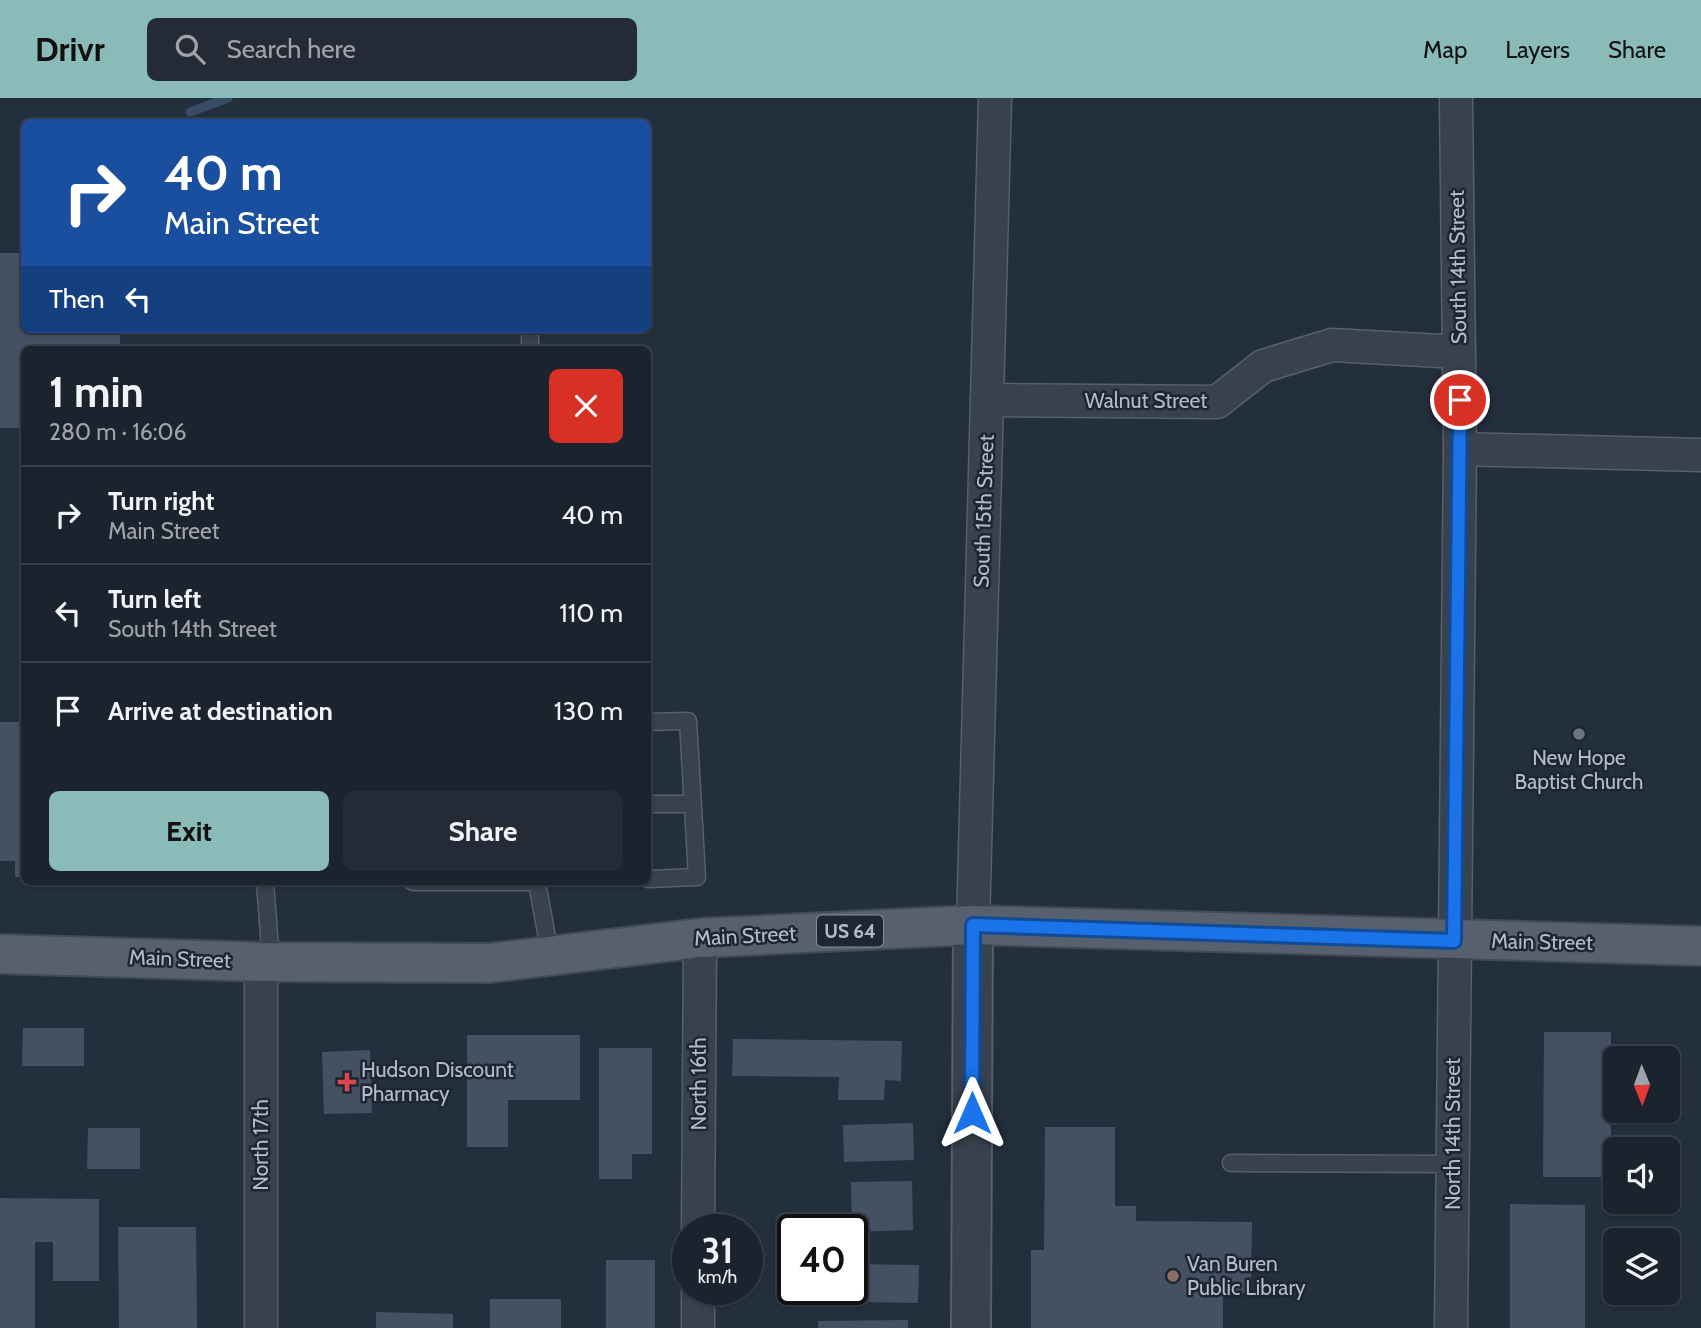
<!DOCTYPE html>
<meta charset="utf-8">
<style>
:root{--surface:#1b232e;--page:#242b36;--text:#f1f3f6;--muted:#a0a4aa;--line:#39404a;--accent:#8bbbb9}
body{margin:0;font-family:Cabin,sans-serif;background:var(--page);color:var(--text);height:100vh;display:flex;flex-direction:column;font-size:26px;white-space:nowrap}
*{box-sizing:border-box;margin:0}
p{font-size:23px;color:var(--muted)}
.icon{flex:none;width:38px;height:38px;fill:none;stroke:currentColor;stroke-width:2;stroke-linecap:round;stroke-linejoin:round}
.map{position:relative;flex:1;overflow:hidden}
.sheet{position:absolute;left:21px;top:248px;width:630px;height:539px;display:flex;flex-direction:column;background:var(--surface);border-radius:10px;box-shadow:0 2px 5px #0004,0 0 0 2px var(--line)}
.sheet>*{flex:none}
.guide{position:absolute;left:21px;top:21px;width:630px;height:214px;border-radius:10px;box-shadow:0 2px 5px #0004,0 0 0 2px var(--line);background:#1a4fa0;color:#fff;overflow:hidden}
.needle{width:46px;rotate:179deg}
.controls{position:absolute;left:1603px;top:948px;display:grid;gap:14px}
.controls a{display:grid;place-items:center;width:77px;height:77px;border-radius:10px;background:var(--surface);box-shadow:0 2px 5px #0004,0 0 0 2px var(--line);font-size:35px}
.speed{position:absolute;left:672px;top:1116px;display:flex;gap:14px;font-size:35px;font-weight:700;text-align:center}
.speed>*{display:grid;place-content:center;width:91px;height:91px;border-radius:50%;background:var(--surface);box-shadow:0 2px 5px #0004,0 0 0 2px var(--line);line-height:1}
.speed small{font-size:18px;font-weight:400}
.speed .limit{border:4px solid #111;border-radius:10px;background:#fff;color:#111}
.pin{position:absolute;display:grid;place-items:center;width:60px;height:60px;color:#fff;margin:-30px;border:4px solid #fff;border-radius:50%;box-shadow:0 2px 7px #0007}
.me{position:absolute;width:77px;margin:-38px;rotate:0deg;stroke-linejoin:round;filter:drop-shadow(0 0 5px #0008)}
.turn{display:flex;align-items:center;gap:24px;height:147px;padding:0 28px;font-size:32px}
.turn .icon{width:91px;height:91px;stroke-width:2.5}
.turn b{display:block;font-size:49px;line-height:60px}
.then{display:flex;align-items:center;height:66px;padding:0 28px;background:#0003;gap:14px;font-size:26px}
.round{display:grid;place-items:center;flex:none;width:74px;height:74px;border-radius:10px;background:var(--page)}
.headline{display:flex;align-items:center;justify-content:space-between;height:119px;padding:0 28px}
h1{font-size:42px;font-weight:700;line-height:52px}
.cta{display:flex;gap:14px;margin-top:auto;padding:14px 28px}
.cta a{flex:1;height:80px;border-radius:10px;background:var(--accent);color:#111;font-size:28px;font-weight:700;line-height:80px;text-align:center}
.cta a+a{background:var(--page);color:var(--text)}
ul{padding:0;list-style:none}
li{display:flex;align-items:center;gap:21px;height:98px;padding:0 28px;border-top:2px solid var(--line)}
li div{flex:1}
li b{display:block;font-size:26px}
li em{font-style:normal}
header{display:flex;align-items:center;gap:42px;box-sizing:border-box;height:98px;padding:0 35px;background:var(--accent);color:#111}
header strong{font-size:33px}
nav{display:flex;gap:38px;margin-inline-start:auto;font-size:24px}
.search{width:490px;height:63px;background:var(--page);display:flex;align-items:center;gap:18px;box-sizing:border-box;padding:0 24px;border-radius:10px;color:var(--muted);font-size:26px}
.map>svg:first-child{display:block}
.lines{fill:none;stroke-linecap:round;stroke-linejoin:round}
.stream{stroke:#394c67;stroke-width:9}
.building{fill:#455162}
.service-casing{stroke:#565f6c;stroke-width:19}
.minor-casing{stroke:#565f6c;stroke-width:35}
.tertiary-casing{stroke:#565f6c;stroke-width:42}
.primary-casing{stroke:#414a57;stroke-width:42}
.service{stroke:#38414e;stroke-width:16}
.minor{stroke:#38414e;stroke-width:32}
.tertiary{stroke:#38414e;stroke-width:38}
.primary{stroke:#56606e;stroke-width:38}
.route-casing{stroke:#114b97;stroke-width:18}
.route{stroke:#1a73e8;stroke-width:12}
.worship-dot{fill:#6b7280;stroke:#1d2633;stroke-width:2.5}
.health-dot{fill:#e0444e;stroke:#1d2633;stroke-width:2.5}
.education-dot{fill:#8d6e63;stroke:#1d2633;stroke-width:2.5}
.labels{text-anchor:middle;stroke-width:5;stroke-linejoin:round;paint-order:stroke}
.shield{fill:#1d2633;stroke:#878f9c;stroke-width:2}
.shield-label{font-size:19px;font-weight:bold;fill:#b4bcc9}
.street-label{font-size:21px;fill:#b4bcc9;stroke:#1d2633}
.poi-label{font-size:21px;fill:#b4bcc9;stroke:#1d2633;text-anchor:start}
</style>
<header>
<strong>Drivr</strong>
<div class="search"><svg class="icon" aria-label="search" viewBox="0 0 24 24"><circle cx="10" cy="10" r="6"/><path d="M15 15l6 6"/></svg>Search here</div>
<nav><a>Map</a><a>Layers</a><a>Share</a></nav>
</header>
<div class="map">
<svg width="1701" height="1230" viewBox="0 0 1701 1230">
<rect width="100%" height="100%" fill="#242f3e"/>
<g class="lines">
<!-- stream -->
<path class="stream" d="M190 14 228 0"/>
</g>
<!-- building -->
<g class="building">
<path d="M0 155H24V231H120V252H24V330H0Z"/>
<path d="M0 624H24V779H15V763H0Z"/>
<path d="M23 930H84V968H22Z"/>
<path d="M1544 934H1611V1079H1543Z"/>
<path d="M467 937H580V1002H508V1049H467Z"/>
<path d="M733 941 902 943 901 983 885 982 884 1002H838L839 979 732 978Z"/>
<path d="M599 950H652V1056H632V1081H599Z"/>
<path d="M370 952 372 1015 324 1016 322 954Z"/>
<path d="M913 1025 914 1062 844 1064 843 1027Z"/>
<path d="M1045 1029H1115V1108H1136V1123L1252 1124 1251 1195H1223V1230H1031V1152H1044Z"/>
<path d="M88 1030H140V1071H87Z"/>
<path d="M912 1083 913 1132 852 1134 851 1084Z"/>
<path d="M0 1100 99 1101V1183H53V1144H35V1230H0Z"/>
<path d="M1510 1106 1585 1107V1230H1510Z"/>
<path d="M118 1129H196L197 1230H119Z"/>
<rect x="606" y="1162" width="49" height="68"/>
<path d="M852 1166 919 1167 918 1205 815 1203V1192H852Z"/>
<rect x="490" y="1201" width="71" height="29"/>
<path d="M376 1214 453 1216V1230H376Z"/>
<path d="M908 1222V1230H818V1223Z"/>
</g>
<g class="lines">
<defs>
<g id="service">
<path d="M530 231V252"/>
<path d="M648 624 688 623 697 779 648 781"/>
<path d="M648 706H692"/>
<path d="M265 784 271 864"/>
<path d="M413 784H537L550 857"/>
<path d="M1231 1065 1452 1066"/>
</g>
<g id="minor">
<path d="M987 302 1217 304 1263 268 1332 247 1459 254"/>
<path d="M1460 351 1701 357"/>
<path d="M973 827 995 0"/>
<path d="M261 864V1230"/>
<path d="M698 1132 700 840"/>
<path d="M698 1230V1192"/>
<path d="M1451 1230 1460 351 1456 0"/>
</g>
<path id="tertiary" d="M971 1230 973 827"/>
<path id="primary" d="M0 856 261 864 490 865 700 840 973 827 1701 848"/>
</defs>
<!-- service casing -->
<use href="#service" class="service-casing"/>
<!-- minor casing -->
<use href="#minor" class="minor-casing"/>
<!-- tertiary casing -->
<use href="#tertiary" class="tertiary-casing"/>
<!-- primary casing -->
<use href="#primary" class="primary-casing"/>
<!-- service -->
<use href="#service" class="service"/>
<!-- minor -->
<use href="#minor" class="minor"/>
<!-- tertiary -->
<use href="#tertiary" class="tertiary"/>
<!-- primary -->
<use href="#primary" class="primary"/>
</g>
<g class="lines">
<defs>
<path id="route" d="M972 1015 973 827 1454 843 1460 302"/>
</defs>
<!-- route casing -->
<use href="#route" class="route-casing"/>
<!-- route -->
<use href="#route" class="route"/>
</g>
<!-- markers -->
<circle class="worship-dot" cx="1579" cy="636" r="7"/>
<path class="health-dot" d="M343.5 973.5h7v7h7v7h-7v7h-7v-7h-7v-7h7z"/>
<circle class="education-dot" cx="1173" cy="1178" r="7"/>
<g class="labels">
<!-- shield labels -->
<rect class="shield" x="817" y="817.5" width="66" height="31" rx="5"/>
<g class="shield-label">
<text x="850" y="840">US 64</text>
</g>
<!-- street labels -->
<g class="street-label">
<text transform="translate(1458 169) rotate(-91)" y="7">South 14th Street</text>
<text x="1146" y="310">Walnut Street</text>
<text transform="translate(984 413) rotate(-88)" y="7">South 15th Street</text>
<text transform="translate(745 838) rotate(-3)" y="7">Main Street</text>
<text transform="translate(1542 844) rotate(1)" y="7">Main Street</text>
<text transform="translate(180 861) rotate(2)" y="7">Main Street</text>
<text transform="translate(699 986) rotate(-90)" y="7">North 16th</text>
<text transform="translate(1453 1036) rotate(-90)" y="7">North 14th Street</text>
<text transform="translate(261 1047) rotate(-90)" y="7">North 17th</text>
</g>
<!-- poi labels -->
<g class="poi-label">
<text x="1579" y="667" text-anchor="middle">New Hope<tspan x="1579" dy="24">Baptist Church</tspan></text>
<text x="361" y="979">Hudson Discount<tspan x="361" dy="24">Pharmacy</tspan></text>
<text x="1187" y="1173">Van Buren<tspan x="1187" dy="24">Public Library</tspan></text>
</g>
</g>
</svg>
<div class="controls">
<a><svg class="needle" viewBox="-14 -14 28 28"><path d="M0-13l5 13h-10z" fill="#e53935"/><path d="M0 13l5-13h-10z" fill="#a0a4aa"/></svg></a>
<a><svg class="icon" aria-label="sound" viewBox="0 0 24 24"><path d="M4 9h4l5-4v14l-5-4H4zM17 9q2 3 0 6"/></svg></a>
<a><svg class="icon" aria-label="layers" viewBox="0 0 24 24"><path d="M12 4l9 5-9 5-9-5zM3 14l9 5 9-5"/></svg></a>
</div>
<div class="speed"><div>31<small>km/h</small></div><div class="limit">40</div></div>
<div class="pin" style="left:1460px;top:302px;background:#d93025"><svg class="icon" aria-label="arrive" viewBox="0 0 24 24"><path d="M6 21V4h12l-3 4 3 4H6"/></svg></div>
<svg class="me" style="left:972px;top:1015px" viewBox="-20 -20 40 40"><path d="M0-17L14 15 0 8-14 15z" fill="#1a73e8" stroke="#fff" stroke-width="4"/></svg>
<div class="guide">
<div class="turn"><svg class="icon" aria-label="right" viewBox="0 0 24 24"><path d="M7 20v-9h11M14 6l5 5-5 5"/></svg><div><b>40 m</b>Main Street</div></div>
<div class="then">Then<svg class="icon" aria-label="left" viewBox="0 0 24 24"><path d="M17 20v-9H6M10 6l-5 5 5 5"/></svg></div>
</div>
<section class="sheet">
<div class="headline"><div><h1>1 min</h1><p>280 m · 16:06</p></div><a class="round" style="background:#d93025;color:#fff"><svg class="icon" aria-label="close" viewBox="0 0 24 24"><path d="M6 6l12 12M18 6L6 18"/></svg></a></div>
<ul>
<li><svg class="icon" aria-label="right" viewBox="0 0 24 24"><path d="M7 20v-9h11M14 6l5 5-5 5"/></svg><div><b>Turn right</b><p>Main Street</p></div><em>40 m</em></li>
<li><svg class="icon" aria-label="left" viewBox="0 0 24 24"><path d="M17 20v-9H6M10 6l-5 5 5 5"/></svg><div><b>Turn left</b><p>South 14th Street</p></div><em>110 m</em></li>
<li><svg class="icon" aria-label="arrive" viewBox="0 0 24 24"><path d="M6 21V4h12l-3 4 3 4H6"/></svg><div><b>Arrive at destination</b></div><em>130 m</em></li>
</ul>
<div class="cta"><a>Exit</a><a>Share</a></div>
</section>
</div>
